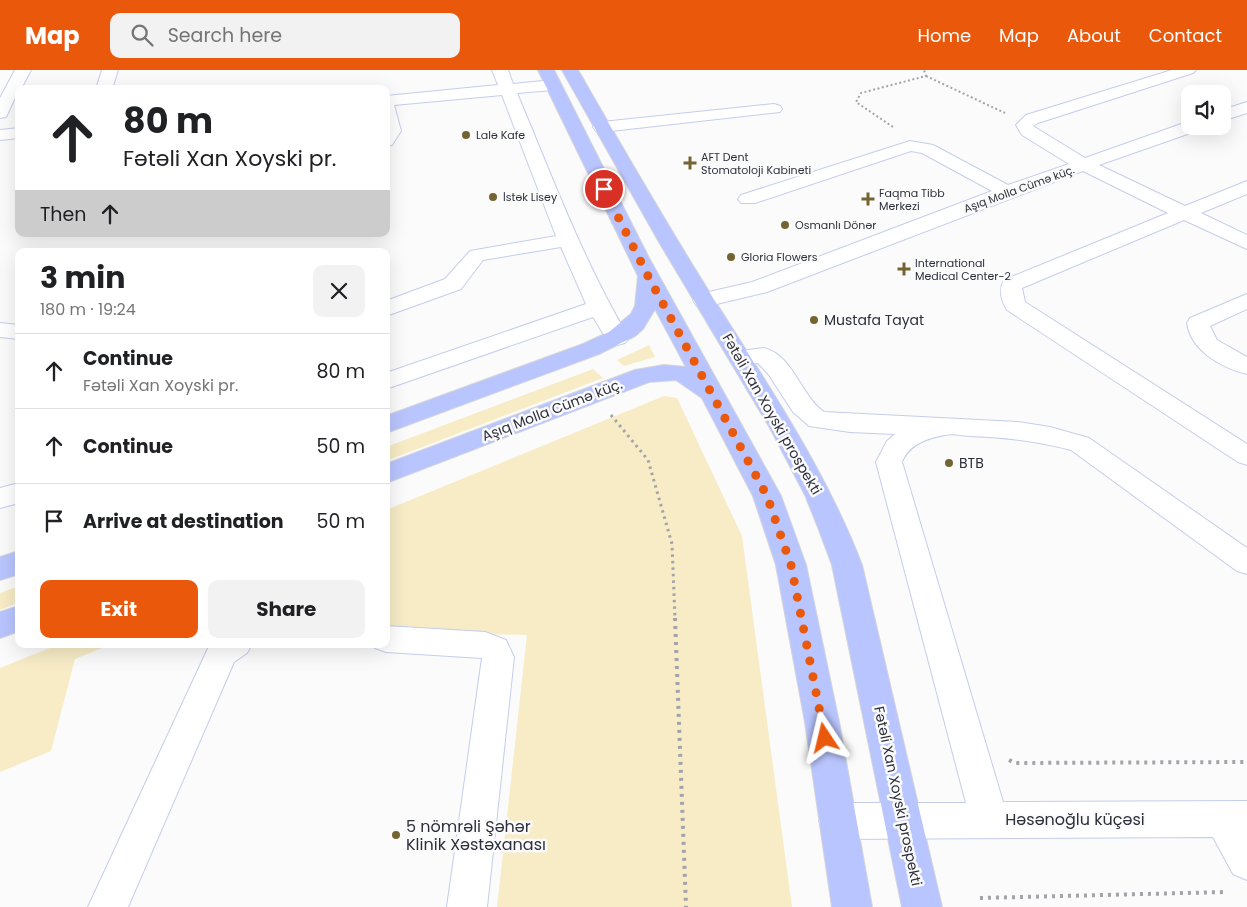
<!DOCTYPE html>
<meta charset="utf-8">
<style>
:root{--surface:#fff;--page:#f2f2f2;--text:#202124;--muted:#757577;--line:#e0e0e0;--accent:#ea580c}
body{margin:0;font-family:Poppins,sans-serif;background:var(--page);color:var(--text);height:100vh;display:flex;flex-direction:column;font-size:19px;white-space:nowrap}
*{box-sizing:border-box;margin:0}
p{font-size:16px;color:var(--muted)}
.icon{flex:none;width:28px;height:28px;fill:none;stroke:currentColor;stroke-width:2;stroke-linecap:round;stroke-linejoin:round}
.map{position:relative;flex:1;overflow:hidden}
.sheet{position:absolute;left:15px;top:178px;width:375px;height:400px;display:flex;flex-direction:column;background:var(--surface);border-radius:10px;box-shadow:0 5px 20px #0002}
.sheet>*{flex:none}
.guide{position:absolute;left:15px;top:15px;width:375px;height:152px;border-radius:10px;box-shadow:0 5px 20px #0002;background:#fff;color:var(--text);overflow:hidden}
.fabs{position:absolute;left:1181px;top:15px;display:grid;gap:10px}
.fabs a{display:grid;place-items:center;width:50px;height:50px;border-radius:10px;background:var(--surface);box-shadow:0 5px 20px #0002;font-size:25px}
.pin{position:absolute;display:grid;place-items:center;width:42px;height:42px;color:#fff;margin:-21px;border:2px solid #fff;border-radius:50%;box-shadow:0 1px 5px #0007}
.me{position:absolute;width:55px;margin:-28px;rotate:350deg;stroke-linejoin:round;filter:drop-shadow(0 0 4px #0008)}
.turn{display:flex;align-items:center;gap:18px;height:105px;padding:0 25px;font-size:22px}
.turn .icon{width:65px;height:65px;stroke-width:2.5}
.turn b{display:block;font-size:35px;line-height:42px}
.then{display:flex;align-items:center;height:48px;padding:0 25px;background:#0003;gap:10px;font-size:19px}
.round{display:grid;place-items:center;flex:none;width:52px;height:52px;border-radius:10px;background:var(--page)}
.headline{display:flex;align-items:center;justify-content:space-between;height:85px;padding:0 25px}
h1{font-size:30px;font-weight:700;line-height:38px}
.button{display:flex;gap:10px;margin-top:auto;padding:10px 25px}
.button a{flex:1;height:58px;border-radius:10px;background:var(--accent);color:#fff;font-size:20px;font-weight:700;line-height:58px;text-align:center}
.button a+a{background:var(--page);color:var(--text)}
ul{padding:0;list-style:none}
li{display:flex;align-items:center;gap:15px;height:75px;padding:0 25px;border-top:1px solid var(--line)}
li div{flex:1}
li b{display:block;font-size:19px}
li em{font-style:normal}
header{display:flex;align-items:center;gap:30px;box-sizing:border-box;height:70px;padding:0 25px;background:var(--accent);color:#fff}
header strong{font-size:24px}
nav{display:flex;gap:28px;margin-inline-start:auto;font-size:18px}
.search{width:350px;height:45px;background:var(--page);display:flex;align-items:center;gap:12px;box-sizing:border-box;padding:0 18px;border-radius:10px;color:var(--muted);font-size:19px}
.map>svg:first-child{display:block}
.green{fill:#f7ecc6}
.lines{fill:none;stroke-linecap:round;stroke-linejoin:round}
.minor-casing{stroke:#c4cdec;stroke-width:2}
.major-casing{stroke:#d5d6d8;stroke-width:2}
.path-far2{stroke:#a3a4aa;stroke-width:2;stroke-dasharray:2 2.5;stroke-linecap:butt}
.path-far1{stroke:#a3a4aa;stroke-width:3;stroke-dasharray:2.5 4;stroke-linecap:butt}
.path{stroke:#a3a4aa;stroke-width:4;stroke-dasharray:3 5;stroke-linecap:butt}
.minor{fill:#fff;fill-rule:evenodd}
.major{fill:#b9c5fe;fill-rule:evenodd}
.route{stroke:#ea580c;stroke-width:9;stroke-dasharray:0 16.2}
.poi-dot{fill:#736432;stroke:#fbfbfb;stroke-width:2}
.labels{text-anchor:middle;stroke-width:5;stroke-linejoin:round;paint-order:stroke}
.far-poi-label{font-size:11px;fill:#2d303c;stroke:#fbfbfb;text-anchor:start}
.far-street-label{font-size:11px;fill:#2d303c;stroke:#fbfbfb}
.poi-label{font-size:14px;fill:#2d303c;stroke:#fbfbfb;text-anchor:start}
.street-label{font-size:14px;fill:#2d303c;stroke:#fbfbfb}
.near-street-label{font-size:16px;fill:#2d303c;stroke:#fbfbfb}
.near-poi-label{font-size:16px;fill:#2d303c;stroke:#fbfbfb;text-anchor:start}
</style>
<header>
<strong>Map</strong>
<div class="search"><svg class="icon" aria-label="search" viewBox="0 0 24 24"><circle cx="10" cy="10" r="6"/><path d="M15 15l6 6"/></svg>Search here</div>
<nav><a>Home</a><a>Map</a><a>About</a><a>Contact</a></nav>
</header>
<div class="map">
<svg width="1247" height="837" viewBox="0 0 1247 837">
<rect width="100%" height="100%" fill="#fbfbfb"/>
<!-- green -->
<g class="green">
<path d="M649 275 655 287 624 296 617 290Z"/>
<path d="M593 299 603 308 386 391V377Z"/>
<path d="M664 326 677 328 742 466 792 837H497L527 565 386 562V440Z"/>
<path d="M19 516V532L0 540V523Z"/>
<path d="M60 574H112L75 589 51 681 0 702V598Z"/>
</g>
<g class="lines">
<defs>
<g id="minor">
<path d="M15 0H31L21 19H19L8 43 6 47 0 48V28Z"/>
<path d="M102 0H118L112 19H96Z"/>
<path d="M492 0H508L513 14 553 10 561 15 553 20 517 23C552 106 583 191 629 268L625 273 617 275 609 273 593 247 386 319V303L586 234 561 177 483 190 461 219 386 246V231L445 209 470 181 556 166 502 25 394 35 401 61 392 75 386 76V26L498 15Z"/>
<path d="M1172 0H1196L1193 3 1038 53 1033 56 1085 88 1187 52H1190V56H1201L1199 60 1099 95 1185 136 1247 111V124L1201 143 1247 165V179L1184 150 1022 218 1025 232 1247 374V395L1238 392 1007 240C1001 230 998 220 1004 210L1168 143 1083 101 767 222 704 237 696 235 693 230 696 225 752 212 992 121 922 83 911 81 755 133H741L738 129 741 125 910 71 933 75 1008 115 1069 94 1022 65 1016 55 1026 45Z"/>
<path d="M1247 32V43L1222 51V40Z"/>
<path d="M774 34 780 36 782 39 780 42 602 62 596 61 593 57 596 53 602 52Z"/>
<path d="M19 58V68L0 70V60Z"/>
<path d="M1247 224V239L1210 256 1217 270 1247 287V304C1222 298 1191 281 1187 253L1190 248Z"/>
<path d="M0 253 19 255V269L0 267Z"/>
<path d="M764 278C793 285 801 326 824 342L1018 352 1050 357 1089 368 1247 478V504L1237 501 1071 380C1037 371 1003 367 968 366 961 365 952 363 945 365 928 368 909 374 902 392L1003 732 1247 731V810L1233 804 1213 767 838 769 825 764 819 751 825 738 838 733H966L876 392 887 371 895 364 850 362 809 356 793 342 769 305 758 293 740 294 732 292 728 287 732 282Z"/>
<path d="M19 413V433L0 438V418Z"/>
<path d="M386 556 485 562 506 570 514 587 487 837H447L482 588 386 582 375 578 372 574H386Z"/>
<path d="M210 574H252L247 583 234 592 128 837H88Z"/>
</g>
<g id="major">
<path d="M538 0H554L649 188 781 426 806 495 839 652 872 837H832L805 652 776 495 753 426 702 328 676 310 649 312 386 413V394L635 300 664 295 686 297 655 239 643 259 635 266 599 284 386 363V346L583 274 609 262 631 244 635 236 638 206Z"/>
<path d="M562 0H578C622 77 666 153 713 228 768 315 825 399 862 495L942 837H902L832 495 819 460 805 425 770 358 659 172Z"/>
<path d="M19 481V504L0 510V487Z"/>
<path d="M19 536V561L0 568V542Z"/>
</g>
</defs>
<!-- minor casing -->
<use href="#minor" class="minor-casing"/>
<!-- major casing -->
<use href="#major" class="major-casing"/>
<!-- path-far2 -->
<g class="path-far2">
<path d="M926 6 1005 43"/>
<path d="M893 57 856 32 861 23 926 6 924 0"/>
</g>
<!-- path-far1 -->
<path class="path-far1" d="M611 345 648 390 672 474 675 549"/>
<!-- path -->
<g class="path">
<path d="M675 548 686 837"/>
<path d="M1009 690 1015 693 1247 692"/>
<path d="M980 828 1226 822"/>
</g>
<!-- minor -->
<use href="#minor" class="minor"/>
<!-- major -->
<use href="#major" class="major"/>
</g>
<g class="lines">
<!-- route -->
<path class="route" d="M604 119 648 206 767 426 791 495 825 668"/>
</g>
<!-- markers -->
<g class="poi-dot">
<circle cx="466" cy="65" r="5"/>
<path d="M687.5 85.5h5v5h5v5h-5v5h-5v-5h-5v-5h5z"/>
<circle cx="493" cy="127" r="5"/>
<path d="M865.5 121.5h5v5h5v5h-5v5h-5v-5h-5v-5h5z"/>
<circle cx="785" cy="155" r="5"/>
<circle cx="731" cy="187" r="5"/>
<path d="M901.5 191.5h5v5h5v5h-5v5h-5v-5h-5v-5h5z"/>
<circle cx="814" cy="250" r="5"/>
<circle cx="949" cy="393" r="5"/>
<circle cx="396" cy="765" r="5"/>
</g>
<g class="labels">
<!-- far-poi labels -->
<g class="far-poi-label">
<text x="476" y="69">Lalə Kafe</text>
<text x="701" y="91">AFT Dent<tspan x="701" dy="13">Stomatoloji Kabineti</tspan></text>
<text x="879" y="127">Faqma Tibb<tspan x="879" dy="13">Merkezi</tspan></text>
<text x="503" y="131">İstək Lisey</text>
<text x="795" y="159">Osmanlı Dönər</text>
<text x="741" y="191">Gloria Flowers</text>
<text x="915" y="197">International<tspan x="915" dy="13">Medical Center-2</tspan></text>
</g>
<!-- far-street labels -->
<g class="far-street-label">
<text transform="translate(1019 119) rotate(-20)" y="4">Aşıq Molla Cümə küç.</text>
</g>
<!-- poi labels -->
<g class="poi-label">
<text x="824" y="255">Mustafa Tayat</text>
<text x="959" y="398">BTB</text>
</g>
<!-- street labels -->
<g class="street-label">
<text transform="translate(552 340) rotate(-21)" y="5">Aşıq Molla Cümə küç.</text>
<text transform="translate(772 344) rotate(60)" y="5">Fətəli Xan Xoyski prospekti</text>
<text transform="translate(898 726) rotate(78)" y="5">Fətəli Xan Xoyski prospekti</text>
</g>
<!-- near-street labels -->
<g class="near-street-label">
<text x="1075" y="755">Həsənoğlu küçəsi</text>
</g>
<!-- near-poi labels -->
<g class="near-poi-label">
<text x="406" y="762">5 nömrəli Şəhər<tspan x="406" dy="18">Klinik Xəstəxanası</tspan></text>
</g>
</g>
</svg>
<div class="fabs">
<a><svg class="icon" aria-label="sound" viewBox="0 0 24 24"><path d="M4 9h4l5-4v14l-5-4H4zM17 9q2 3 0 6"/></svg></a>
</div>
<div class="pin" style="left:604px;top:119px;background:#d93025"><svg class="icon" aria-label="arrive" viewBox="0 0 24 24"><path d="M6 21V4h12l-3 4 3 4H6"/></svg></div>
<svg class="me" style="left:825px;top:668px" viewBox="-20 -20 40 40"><path d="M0-17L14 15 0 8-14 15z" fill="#ea580c" stroke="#fff" stroke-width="4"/></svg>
<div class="guide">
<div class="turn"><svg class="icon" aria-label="ahead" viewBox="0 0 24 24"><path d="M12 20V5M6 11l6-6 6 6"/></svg><div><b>80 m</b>Fətəli Xan Xoyski pr.</div></div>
<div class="then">Then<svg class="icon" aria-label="ahead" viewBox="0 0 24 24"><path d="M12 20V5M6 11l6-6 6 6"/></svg></div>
</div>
<section class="sheet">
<div class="headline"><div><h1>3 min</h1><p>180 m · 19:24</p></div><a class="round"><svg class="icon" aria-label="close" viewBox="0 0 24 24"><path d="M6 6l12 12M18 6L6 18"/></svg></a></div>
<ul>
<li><svg class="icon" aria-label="ahead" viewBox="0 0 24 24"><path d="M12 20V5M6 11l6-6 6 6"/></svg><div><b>Continue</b><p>Fətəli Xan Xoyski pr.</p></div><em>80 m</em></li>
<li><svg class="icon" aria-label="ahead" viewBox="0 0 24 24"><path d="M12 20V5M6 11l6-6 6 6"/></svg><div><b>Continue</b></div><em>50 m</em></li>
<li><svg class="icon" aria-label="arrive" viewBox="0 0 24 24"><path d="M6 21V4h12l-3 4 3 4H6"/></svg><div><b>Arrive at destination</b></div><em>50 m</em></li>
</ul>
<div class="button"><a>Exit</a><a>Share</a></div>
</section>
</div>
